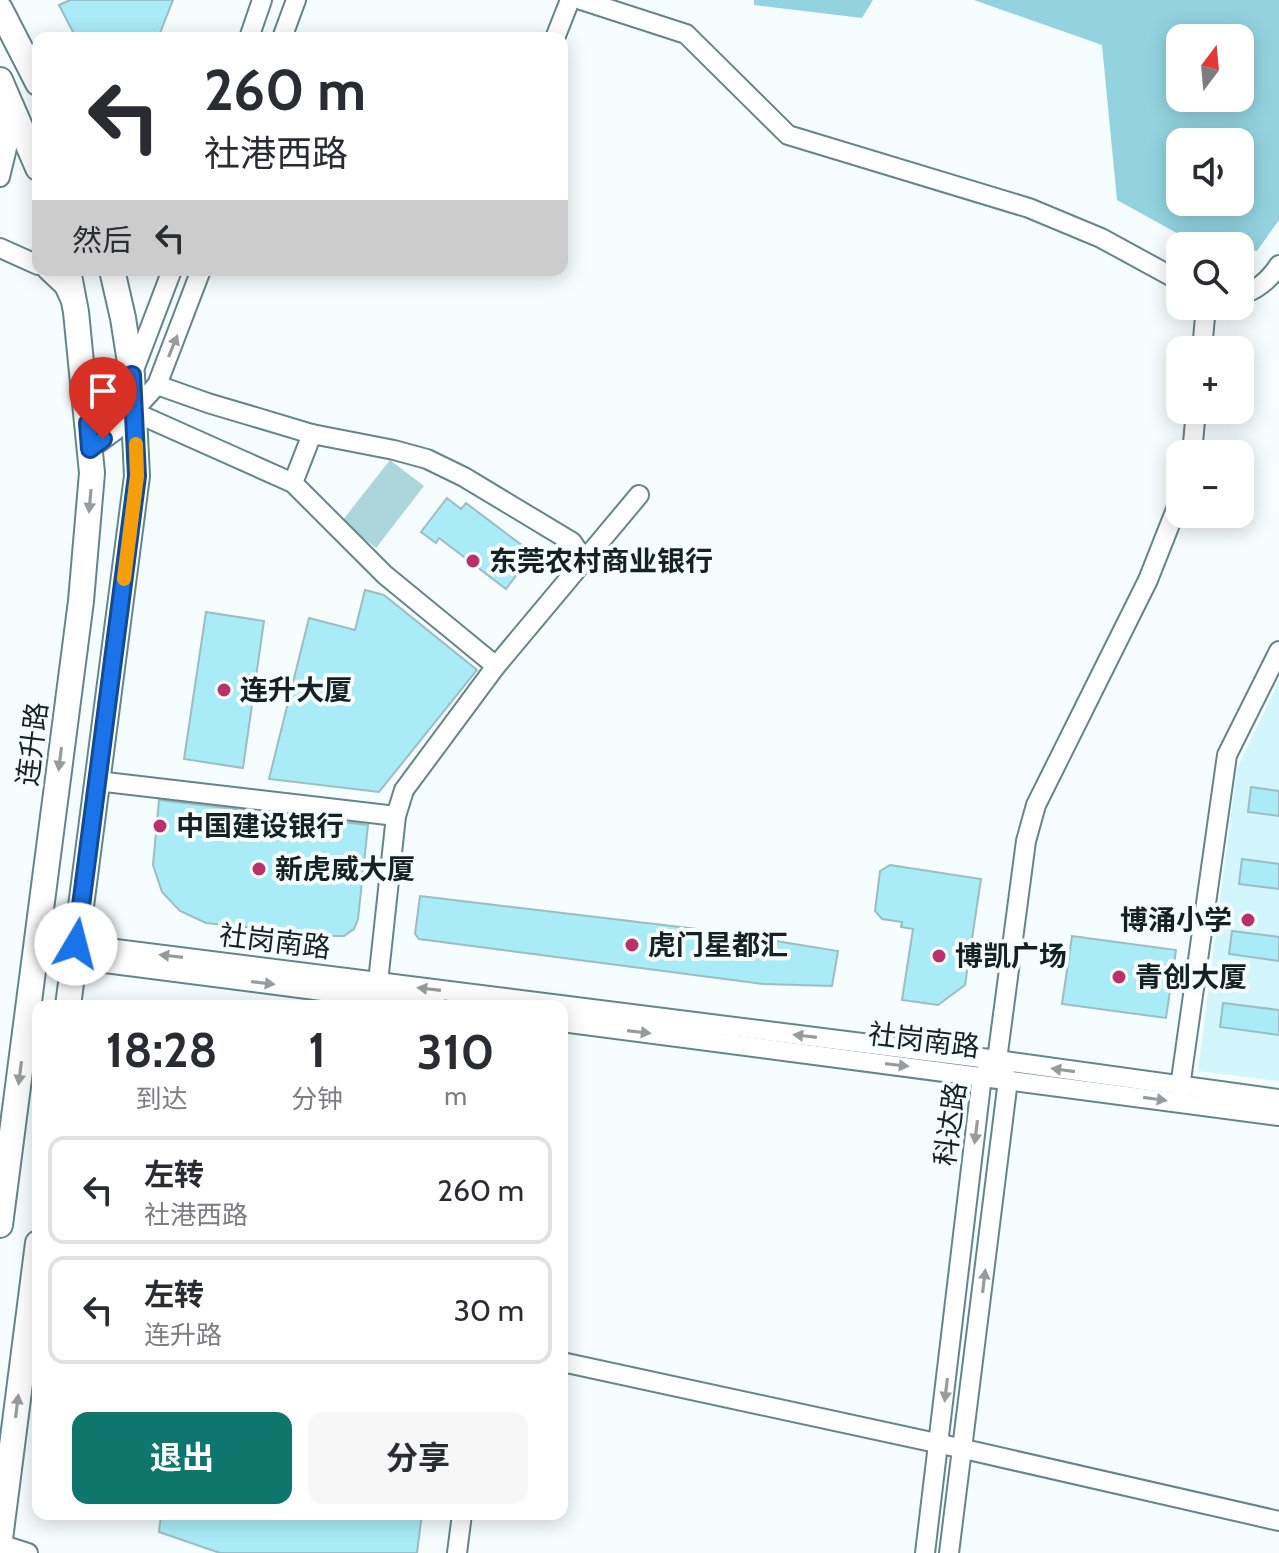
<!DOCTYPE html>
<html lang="zh">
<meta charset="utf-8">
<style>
:root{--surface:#fff;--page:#f7f7f7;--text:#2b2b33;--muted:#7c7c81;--line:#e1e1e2;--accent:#0f766e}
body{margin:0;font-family:Cabin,"Noto Sans SC",sans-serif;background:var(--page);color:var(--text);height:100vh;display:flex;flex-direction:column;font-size:30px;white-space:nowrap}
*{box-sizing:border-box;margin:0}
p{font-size:26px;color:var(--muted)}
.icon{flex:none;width:44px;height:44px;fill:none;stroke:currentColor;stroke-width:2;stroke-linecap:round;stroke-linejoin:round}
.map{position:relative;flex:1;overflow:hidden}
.sheet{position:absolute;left:32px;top:1000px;width:536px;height:520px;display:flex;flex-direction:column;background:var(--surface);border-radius:16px;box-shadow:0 4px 20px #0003}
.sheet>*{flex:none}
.top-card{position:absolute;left:32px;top:32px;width:536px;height:244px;border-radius:16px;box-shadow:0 4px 20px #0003;background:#fff;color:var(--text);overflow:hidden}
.needle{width:52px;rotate:16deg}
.tools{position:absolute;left:1166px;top:24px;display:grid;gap:16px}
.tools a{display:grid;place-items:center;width:88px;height:88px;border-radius:16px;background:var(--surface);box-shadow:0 4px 20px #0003;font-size:40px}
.pin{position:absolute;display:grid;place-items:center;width:68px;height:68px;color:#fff;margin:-82px -34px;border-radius:50% 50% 50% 0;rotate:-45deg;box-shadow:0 0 8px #0007}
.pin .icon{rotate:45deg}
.me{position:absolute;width:88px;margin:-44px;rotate:8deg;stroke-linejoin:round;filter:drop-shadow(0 0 6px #0008)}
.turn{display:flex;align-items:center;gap:28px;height:168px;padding:0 40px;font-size:36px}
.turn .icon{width:104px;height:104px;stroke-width:2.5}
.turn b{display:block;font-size:56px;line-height:68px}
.then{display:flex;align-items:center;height:76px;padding:0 40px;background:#0003;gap:16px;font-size:30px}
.eta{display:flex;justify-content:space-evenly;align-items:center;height:136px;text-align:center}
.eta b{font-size:48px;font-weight:700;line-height:56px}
.action{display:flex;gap:16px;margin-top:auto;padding:16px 40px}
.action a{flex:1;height:92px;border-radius:16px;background:var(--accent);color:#fff;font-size:32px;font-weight:700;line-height:92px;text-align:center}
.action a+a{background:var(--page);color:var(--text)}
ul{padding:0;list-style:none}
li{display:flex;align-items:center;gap:24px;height:108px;margin:0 16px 12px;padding:0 24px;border:4px solid var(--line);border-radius:16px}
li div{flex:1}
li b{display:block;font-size:30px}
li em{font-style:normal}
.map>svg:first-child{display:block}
.built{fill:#d2f6fc}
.green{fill:#add5dc}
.forest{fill:#92d3df;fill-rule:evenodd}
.building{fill:#a9ebf7;stroke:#9bbdc3;stroke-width:2}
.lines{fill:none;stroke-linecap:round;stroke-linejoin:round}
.minor-casing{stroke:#64858b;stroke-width:22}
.major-casing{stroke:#64858b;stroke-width:28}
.minor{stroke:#fff;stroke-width:18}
.major{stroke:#fff;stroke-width:24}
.oneway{fill:#969c9c}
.route-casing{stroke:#114b97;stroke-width:20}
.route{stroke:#1a73e8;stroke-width:14}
.slow{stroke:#f59e0b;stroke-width:14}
.poi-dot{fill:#b9306d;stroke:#f6fdfe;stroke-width:3}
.labels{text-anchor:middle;stroke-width:8;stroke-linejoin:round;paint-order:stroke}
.poi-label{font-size:28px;font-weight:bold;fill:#152224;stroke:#f6fdfe;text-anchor:start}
.street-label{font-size:28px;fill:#152224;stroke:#f6fdfe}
</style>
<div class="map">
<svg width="1279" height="1553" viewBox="0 0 1279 1553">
<rect width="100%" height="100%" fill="#f6fdfe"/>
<!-- built -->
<path class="built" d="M1279 681V1081L1198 1071 1237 769Z"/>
<!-- green -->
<path class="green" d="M390 460 424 486 376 548 342 521Z"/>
<!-- forest -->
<g class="forest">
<path d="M754 0H873L862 18 754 5Z"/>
<path d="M974 0H1279V220L1257 251 1240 248V246L1193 242 1117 200 1102 45ZM1180 38H1240V98H1180ZM1180 142H1240V202H1180Z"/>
</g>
<!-- building -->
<g class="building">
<path d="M70 0H173L158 38H76L59 5Z"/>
<path d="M447 498 461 509 466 503 527 549 524 553 530 557 506 589 439 538 436 543 421 532Z"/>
<path d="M365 590 384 595 477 670 379 792 269 779 309 618 355 630Z"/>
<path d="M206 612 264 621 243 768 184 759Z"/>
<path d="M1251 787 1279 791V816L1248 812Z"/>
<path d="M159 800 368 825 358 919 354 929 344 936H330L206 923 180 911 162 892 153 865Z"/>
<path d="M1242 859 1279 864V889L1239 884Z"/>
<path d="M890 865 981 879 965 985 938 1005 902 1000 913 929 901 927 902 922 882 919 875 911 880 871Z"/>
<path d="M420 896 714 931 838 951 832 986 763 984 419 939 415 934Z"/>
<path d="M1232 931 1279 937V961L1229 954Z"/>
<path d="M1072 936 1176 950 1166 1018 1062 1004Z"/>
<path d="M1223 1003 1279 1010V1035L1220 1027Z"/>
<path d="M161 1514H422L417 1553H220L159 1532Z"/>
</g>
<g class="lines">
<defs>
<g id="minor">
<path d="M581 0 686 34 788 135 1029 208 1101 238 1180 281"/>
<path d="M249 38 262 0"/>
<path d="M282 38 296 0"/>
<path d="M555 38 570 0"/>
<path d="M0 177 7 148 8 107"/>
<path d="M0 248 38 265"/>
<path d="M47 270 64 286 70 299"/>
<path d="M1240 295C1256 291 1270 279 1279 265"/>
<path d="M1202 350 1206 306"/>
<path d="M157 385 208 403 312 434 394 450 427 459 464 477 572 542 585 561"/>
<path d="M134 412 293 483 385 575 496 666"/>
<path d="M88 423 108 404 132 375 172 270"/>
<path d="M90 449 116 430 157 385 201 270"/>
<path d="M1192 454 1196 410"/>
<path d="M293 483 312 434"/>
<path d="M97 781 396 816"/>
<path d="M76 944 997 1060 1279 1099"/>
<path d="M74 959 438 1006"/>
<path d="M378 982 396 816 404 790 496 666 639 495"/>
<path d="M562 1022 1279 1116"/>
<path d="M997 1060 1026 841 1036 805 1148 580 1180 499"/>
<path d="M1180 1087 1227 755 1279 651"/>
<path d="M562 1362 964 1449 1279 1521"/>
<path d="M0 1544 28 1553"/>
<path d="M457 1553 462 1514"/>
<path d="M925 1553 982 1076 990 1068"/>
<path d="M949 1553 1008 1080 1002 1069"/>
</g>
<g id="major">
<path d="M0 9 38 83"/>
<path d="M0 80 38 168"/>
<path d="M68 1006 137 476 132 375 123 318 112 270"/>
<path d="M0 1225 81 601 92 473 76 312 68 270"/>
<path d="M0 1539 38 1243"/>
</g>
</defs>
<!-- minor casing -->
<use href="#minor" class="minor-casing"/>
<!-- major casing -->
<use href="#major" class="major-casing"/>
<!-- minor -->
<use href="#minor" class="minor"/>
<!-- major -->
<use href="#major" class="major"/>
</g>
<!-- one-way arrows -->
<defs><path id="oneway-solid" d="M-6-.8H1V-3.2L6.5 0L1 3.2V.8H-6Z" transform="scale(2)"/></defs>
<g class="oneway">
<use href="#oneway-solid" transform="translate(173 346) rotate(-68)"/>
<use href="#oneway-solid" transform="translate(90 501) rotate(95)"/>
<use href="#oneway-solid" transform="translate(60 759) rotate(97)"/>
<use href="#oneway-solid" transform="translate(171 956) rotate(-173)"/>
<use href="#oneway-solid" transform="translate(263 983) rotate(7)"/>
<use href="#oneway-solid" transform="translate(429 989) rotate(-173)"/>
<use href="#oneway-solid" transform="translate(639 1032) rotate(7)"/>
<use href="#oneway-solid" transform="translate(805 1036) rotate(-173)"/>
<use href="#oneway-solid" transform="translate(897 1065) rotate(7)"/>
<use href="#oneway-solid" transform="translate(1063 1070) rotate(-172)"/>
<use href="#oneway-solid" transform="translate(20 1073) rotate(97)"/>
<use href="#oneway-solid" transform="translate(1155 1099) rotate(8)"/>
<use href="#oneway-solid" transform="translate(976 1132) rotate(97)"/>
<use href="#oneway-solid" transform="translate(984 1281) rotate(-83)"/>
<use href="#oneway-solid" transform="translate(946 1390) rotate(97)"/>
<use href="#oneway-solid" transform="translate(17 1406) rotate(-83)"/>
</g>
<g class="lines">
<defs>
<path id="route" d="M76 944 137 476 132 375 108 404 88 423 90 449 103 439"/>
</defs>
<!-- route casing -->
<use href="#route" class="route-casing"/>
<!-- route -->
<use href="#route" class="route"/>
<!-- slow -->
<path class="slow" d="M124 579 137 476 136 444"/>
</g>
<!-- markers -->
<g class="poi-dot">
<circle cx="473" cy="561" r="8"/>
<circle cx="224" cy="690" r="8"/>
<circle cx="160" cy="826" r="8"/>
<circle cx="259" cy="869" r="8"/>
<circle cx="1248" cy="920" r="8"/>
<circle cx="632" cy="945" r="8"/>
<circle cx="939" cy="956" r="8"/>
<circle cx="1119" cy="977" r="8"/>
</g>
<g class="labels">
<!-- poi labels -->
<g class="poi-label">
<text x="489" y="571">东莞农村商业银行</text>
<text x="240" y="700">连升大厦</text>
<text x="176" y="836">中国建设银行</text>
<text x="275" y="879">新虎威大厦</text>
<text x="1232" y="930" text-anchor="end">博涌小学</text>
<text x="648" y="955">虎门星都汇</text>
<text x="955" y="966">博凯广场</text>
<text x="1135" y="987">青创大厦</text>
</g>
<!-- street labels -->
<g class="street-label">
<text transform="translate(32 744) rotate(-83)" y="10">连升路</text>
<text transform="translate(275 941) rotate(7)" y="10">社岗南路</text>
<text transform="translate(924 1040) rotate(7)" y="10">社岗南路</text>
<text transform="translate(950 1124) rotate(-82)" y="10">科达路</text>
</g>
</g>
</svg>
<div class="tools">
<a><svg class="needle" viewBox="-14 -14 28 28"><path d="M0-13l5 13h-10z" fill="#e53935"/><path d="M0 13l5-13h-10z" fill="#7c7c81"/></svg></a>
<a><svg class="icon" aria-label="sound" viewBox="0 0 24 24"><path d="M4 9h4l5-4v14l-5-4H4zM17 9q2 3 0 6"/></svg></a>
<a><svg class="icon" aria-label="search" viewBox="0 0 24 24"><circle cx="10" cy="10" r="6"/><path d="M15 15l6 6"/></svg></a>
<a>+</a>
<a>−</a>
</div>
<div class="pin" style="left:103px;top:439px;background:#d93025"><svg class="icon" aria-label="arrive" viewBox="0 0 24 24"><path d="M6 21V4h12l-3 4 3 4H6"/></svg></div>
<svg class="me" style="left:76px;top:944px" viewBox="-20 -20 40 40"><circle r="19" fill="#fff"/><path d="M0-13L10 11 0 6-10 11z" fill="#1a73e8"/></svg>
<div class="top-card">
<div class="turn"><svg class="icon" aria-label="left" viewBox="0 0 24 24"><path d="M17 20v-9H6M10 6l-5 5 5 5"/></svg><div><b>260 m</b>社港西路</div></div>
<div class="then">然后<svg class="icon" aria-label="left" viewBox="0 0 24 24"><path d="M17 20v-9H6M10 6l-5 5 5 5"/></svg></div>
</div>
<section class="sheet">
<div class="eta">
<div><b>18:28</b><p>到达</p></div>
<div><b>1</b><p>分钟</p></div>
<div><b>310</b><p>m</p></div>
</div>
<ul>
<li><svg class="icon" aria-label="left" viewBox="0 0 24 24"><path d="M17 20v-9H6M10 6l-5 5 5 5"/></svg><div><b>左转</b><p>社港西路</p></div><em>260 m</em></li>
<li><svg class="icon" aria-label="left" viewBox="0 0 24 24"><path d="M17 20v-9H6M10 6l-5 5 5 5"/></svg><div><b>左转</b><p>连升路</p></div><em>30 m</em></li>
</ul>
<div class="action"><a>退出</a><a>分享</a></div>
</section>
</div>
